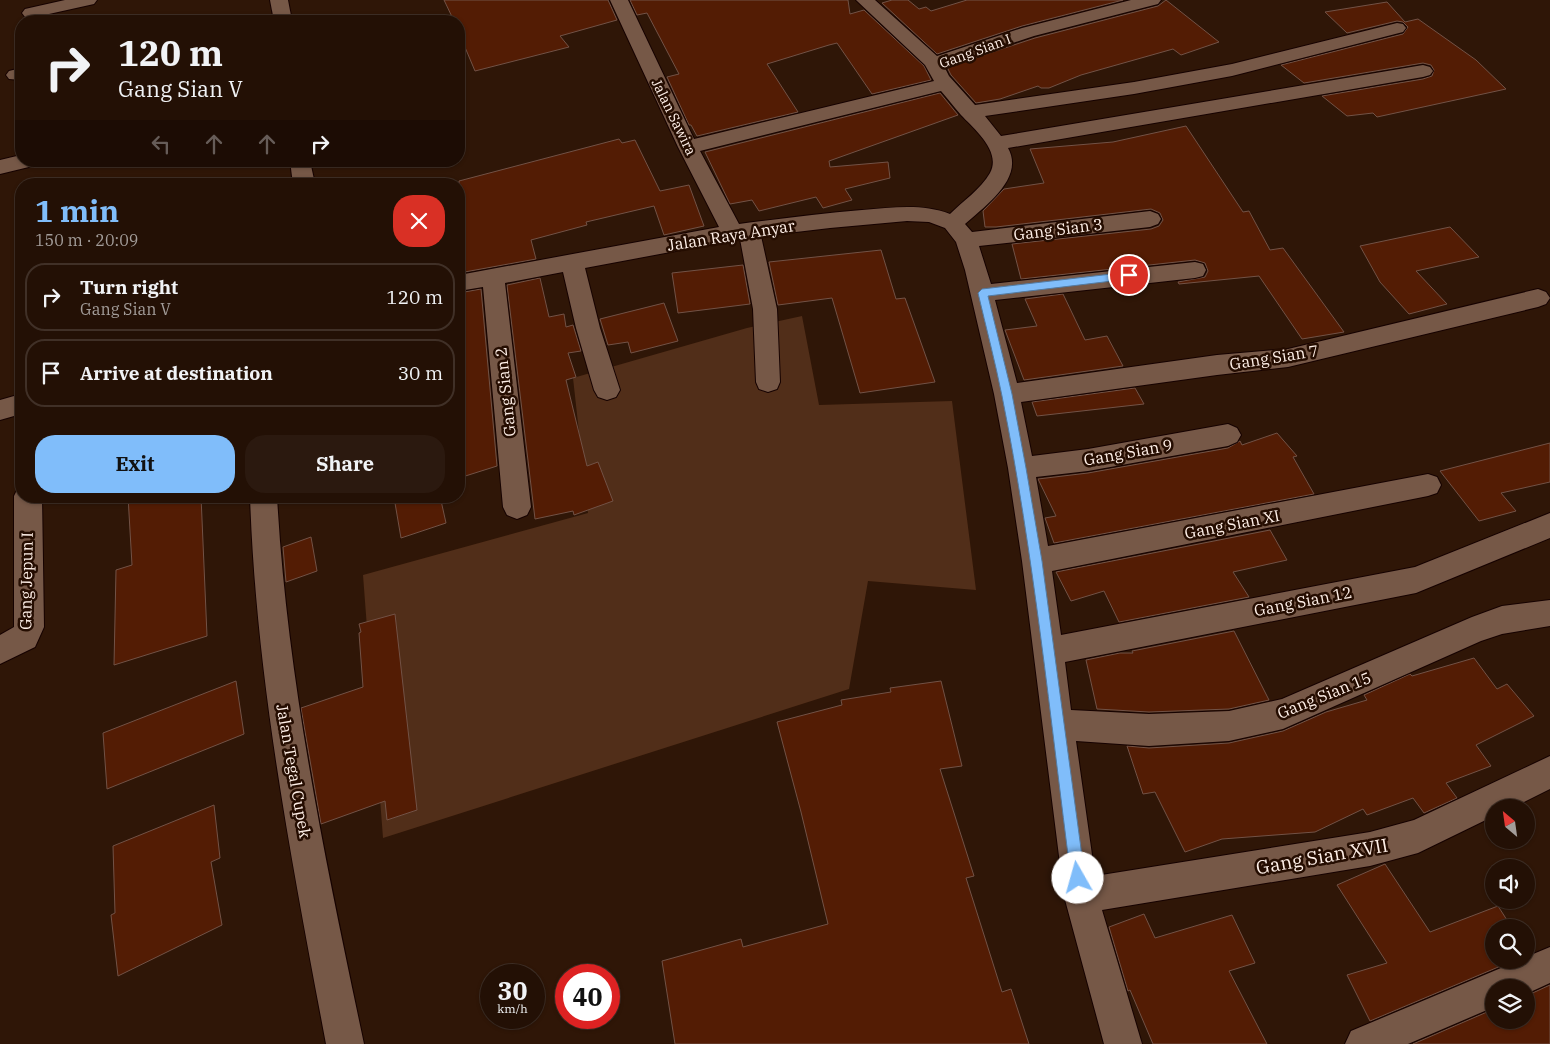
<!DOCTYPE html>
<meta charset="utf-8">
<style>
:root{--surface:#231005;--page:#2b190f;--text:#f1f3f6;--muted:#a39d9a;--line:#403027;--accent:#80bdfa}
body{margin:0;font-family:"IBM Plex Serif",serif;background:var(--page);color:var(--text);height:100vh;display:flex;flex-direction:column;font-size:19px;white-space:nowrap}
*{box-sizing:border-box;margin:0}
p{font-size:16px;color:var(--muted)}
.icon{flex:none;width:28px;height:28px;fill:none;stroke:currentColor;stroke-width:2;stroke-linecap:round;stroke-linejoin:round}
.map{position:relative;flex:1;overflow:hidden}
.panel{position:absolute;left:15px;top:178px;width:450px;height:325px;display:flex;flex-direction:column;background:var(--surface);border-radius:20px;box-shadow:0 1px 4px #0004,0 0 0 1px var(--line)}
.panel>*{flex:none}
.top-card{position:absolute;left:15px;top:15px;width:450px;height:152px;border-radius:20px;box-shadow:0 1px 4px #0004,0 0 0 1px var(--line);background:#231005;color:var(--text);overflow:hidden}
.needle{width:32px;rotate:331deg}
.fabs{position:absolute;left:1485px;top:799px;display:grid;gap:10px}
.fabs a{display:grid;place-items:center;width:50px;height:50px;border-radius:50%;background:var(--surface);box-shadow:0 1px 4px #0004,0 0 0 1px var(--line);font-size:25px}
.speed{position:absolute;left:480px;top:964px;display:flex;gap:10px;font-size:25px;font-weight:700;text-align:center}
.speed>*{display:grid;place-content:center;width:65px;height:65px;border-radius:50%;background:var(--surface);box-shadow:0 1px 4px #0004,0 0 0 1px var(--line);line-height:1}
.speed small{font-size:12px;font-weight:400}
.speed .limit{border:8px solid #d22;background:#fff;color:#111}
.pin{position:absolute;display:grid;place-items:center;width:42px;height:42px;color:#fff;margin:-21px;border:2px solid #fff;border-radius:50%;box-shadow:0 1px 5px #0007}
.me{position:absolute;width:55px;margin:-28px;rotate:353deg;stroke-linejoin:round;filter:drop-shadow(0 0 4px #0008)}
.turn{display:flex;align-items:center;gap:18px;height:105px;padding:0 20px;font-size:22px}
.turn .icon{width:65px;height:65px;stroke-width:2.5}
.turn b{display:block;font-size:35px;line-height:42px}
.lanes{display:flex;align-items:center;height:48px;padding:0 20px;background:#0003;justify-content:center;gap:25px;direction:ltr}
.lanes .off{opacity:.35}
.round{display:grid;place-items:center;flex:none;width:52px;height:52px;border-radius:20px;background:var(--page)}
.headline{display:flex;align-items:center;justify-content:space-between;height:85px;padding:0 20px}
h1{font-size:30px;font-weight:700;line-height:38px;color:var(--accent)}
.cta{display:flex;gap:10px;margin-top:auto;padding:10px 20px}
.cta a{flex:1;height:58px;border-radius:20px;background:var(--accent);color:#111;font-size:20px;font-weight:700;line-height:58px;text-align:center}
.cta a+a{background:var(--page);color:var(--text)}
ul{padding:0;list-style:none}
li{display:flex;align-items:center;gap:15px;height:68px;margin:0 10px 8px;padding:0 10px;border:2px solid var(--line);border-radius:20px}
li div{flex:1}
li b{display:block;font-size:19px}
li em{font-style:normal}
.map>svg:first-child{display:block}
.green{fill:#512e19}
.building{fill:#531c04;stroke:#725246}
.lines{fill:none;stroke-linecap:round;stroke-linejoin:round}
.minor-casing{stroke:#160200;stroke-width:2}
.minor{fill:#765847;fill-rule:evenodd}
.route{fill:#80bdfa;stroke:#537ba2}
.labels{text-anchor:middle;stroke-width:5;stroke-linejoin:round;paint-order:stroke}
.far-street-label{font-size:14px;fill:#feefe7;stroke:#250d01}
.street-label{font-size:16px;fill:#feefe7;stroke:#250d01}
.near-street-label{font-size:19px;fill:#feefe7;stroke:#250d01}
</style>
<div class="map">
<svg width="1550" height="1044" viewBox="0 0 1550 1044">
<rect width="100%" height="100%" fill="#2f1607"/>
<!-- green -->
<path class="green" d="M802 316 819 405 952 401 976 590 868 581 849 689 383 838 363 575 588 513 573 378 747 328Z"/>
<!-- building -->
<g class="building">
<path d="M444 0H608L617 20 560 36 569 47 475 71 459 33V21H454Z"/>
<path d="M630 0H848L850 14 864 10 924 66 931 80 872 94 837 43 829 45 767 64 798 112 697 136 691 125H689L667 77 679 74 647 13 637 15Z"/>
<path d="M892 0H908L919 9 926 7 931 11 967 0H1123L1022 26 937 54 882 3Z"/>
<path d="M1166 0 1219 42 1181 55 1173 49 1081 75 1049 88H1041L1038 86 1000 99 976 103 951 75 947 67 1035 38 1158 6Z"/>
<path d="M1387 2 1405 22 1418 19 1476 60 1506 89 1377 117 1373 113 1347 116 1322 96 1423 79 1432 76 1434 70 1431 65 1423 63 1304 83 1281 65 1403 34 1408 27 1403 22 1397 21 1347 33 1325 12Z"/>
<path d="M940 93 958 115 829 161 830 167 888 162 890 178 845 189 852 200 823 208 816 197 759 211 752 200 730 204 705 152Z"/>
<path d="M1186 126 1243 212 1249 211 1270 250 1283 248 1344 332 1302 339 1259 276 1179 284 1178 282 1205 277 1208 271 1205 263 1195 260 1021 279 1012 244 1151 229 1159 226 1163 220 1160 213 1151 209 996 227H985L983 211 1004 189 1044 183 1030 149 1113 142Z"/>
<path d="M619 139 622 143 635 140 660 191 689 185 704 226 664 235 654 206 586 222 587 225 531 240 536 259 459 273V181Z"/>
<path d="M1450 227 1479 257 1416 271 1447 304 1409 314 1380 282 1360 246Z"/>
<path d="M881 250 896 299 905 298 935 382 860 393 832 298 778 305 769 262Z"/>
<path d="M743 265 750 304 678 313 672 273Z"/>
<path d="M540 278 549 317 564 314 566 327 573 325 581 351 568 353 576 377 566 380 587 466 598 462 613 501 574 515 573 511 535 519 507 285Z"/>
<path d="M481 289 497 466 459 478V293Z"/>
<path d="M1063 294 1085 340 1107 336 1123 366 1024 380 1005 330 1037 326 1025 299Z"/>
<path d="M664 303 678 341 631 353 628 342 608 345 600 319Z"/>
<path d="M1135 388 1144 404 1037 416 1032 402Z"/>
<path d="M1277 433 1297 456 1293 457 1314 494 1054 543 1045 518 1056 516 1038 479 1088 473 1228 448 1240 441 1242 445Z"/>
<path d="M1550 443V482L1501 493 1516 511 1479 521 1440 471Z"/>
<path d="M128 496H201L207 636 114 665 116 570 132 565Z"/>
<path d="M417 496H440L446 523 401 538 395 503Z"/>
<path d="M1270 530 1287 560 1233 572 1249 597 1119 622 1104 591 1071 601 1056 572Z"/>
<path d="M311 537 317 571 286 582 283 547Z"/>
<path d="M395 614 417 810 387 820 385 801 321 824 301 708 363 687 359 633 361 632 359 624Z"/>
<path d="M1234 631 1269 700 1229 709 1149 712 1097 709 1086 660 1120 653H1133L1132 651Z"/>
<path d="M1474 658 1497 689 1507 684 1534 716 1476 745 1491 766 1446 783 1457 798 1424 813 1413 798 1367 815 1363 809 1315 832 1222 839 1185 852 1155 792 1143 794 1127 746 1149 748 1229 743 1283 731 1326 712 1367 700 1364 695 1410 674 1412 676Z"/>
<path d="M236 681 244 734 107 789 103 733Z"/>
<path d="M941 681 962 766 940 769 974 876 966 878 1002 992 1011 989 1029 1044H675L662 961 741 939 743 947 828 924 801 812 777 722 842 705 841 700 891 692 890 688Z"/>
<path d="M214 805 220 858 211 862 222 925 118 976 111 915 115 913 113 846Z"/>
<path d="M1385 864 1430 932 1498 906 1512 928H1494V960H1515L1370 1021 1347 975 1387 963 1337 885Z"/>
<path d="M1144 914 1155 938 1232 915 1255 963 1229 971 1267 1044H1153L1130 990 1128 991 1109 927Z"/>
<path d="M1550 985V1044H1413L1494 1009V1020H1526V996Z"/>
</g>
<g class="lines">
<defs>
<g id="minor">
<path d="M65 0H97L94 4 31 18 25 17 22 13 25 9Z"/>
<path d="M270 0H288L292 21H274Z"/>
<path d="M610 0H628L694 139 934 81 925 65 856 0H875L937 56 1022 28 1131 0H1161L1158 4 1034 36 944 66 949 76 975 105 1134 82 1232 64 1397 23 1403 24 1406 28 1403 32 1232 76 1134 94 985 116 1001 136 1423 65 1430 67 1433 71 1430 75 1423 77 1008 148C1025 178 985 206 965 224L972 232 1150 211 1158 214 1161 219 1158 224 1150 227 979 246 991 284 1195 262 1203 264 1206 270 1203 276 1195 278 995 300 1017 383 1217 355 1288 349 1538 289 1546 292 1550 298 1546 304 1538 307 1288 367 1217 375 1021 402 1032 456 1088 449 1228 424 1237 428 1241 435 1237 442 1228 446 1088 471 1036 477 1048 546 1428 474 1437 477 1441 485 1437 493 1428 496 1052 571 1061 635 1415 567 1550 513V538L1416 593 1065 662 1071 710 1149 714 1229 711 1282 699 1472 617 1502 606 1550 600V626L1502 634 1481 641 1283 729 1229 741 1149 746 1076 741 1095 876 1370 832 1414 820 1550 756V789L1512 808H1494V816L1418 853 1370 866 1102 910 1142 1044H1104L1064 896 1022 561 1008 468 994 394 965 270 956 242 945 228 929 222 907 221 830 228 761 236 777 309 780 382 777 389 768 392 759 389 756 382 753 309 740 239 585 268 600 328 620 390 616 397 607 400 598 397 594 390 576 328 563 272 505 283 531 507 527 515 517 519 507 515 503 507 483 287 459 291V275L719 227 678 147ZM941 91C948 99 954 107 961 115 973 128 1002 151 990 173 981 189 963 201 950 214 921 203 892 208 862 210 821 213 780 219 739 224L700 151Z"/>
<path d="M21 68V80L9 79 6 75 9 71Z"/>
<path d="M21 155V161H36L33 166 0 174V160Z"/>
<path d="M290 161H310L315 184H293Z"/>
<path d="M21 394V414L0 420V400Z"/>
<path d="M21 487V496H42L44 627 35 647 0 664V635L14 627V496L18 488Z"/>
<path d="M250 496H277C287 681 326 864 364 1044H326C292 863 256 680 250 496Z"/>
<path d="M1550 947V983L1526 994V988H1494V1007L1408 1044H1345L1351 1031 1520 960H1526V957Z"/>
</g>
</defs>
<!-- minor casing -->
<use href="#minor" class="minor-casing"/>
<!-- minor -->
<use href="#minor" class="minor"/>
</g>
<!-- route -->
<path class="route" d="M1129 272 1133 275 1129 279 988 296 1012 394 1026 468 1042 561 1085 878 1083 883 1078 885 1073 883 1071 878C1050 717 1034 555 1002 396 995 361 986 327 978 293L982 289Z"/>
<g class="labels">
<!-- far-street labels -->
<g class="far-street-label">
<text transform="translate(975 51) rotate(-20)" y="5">Gang Sian I</text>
<text transform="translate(674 117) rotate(64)" y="5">Jalan Sawira</text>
</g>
<!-- street labels -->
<g class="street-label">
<text transform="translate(1058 229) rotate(-7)" y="6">Gang Sian 3</text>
<text transform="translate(731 235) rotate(-9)" y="6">Jalan Raya Anyar</text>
<text transform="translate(1274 357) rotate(-9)" y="6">Gang Sian 7</text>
<text transform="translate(505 392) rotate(-96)" y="6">Gang Sian 2</text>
<text transform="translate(1128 452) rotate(-10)" y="6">Gang Sian 9</text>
<text transform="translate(1232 524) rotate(-11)" y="6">Gang Sian XI</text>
<text transform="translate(26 581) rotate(-89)" y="6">Gang Jepun I</text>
<text transform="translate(1303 601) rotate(-11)" y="6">Gang Sian 12</text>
<text transform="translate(1324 695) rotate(-22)" y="6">Gang Sian 15</text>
<text transform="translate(294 771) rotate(80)" y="6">Jalan Tegal Cupek</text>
</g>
<!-- near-street labels -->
<g class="near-street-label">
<text transform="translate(1322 856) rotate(-10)" y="7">Gang Sian XVII</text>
</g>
</g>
</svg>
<div class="fabs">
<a><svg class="needle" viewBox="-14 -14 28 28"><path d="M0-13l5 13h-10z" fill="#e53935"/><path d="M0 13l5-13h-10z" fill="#a39d9a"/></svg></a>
<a><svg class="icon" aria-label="sound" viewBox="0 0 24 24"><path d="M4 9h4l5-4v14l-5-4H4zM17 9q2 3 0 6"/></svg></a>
<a><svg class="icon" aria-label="search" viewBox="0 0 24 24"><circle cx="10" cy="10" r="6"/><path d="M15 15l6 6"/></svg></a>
<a><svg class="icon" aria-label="layers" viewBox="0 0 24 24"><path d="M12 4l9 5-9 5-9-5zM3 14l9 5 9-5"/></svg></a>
</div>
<div class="speed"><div>30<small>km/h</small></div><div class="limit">40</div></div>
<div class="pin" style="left:1129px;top:275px;background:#d93025"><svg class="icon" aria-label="arrive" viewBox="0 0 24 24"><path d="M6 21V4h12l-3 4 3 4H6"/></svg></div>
<svg class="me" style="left:1078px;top:878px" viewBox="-20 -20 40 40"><circle r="19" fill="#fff"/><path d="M0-13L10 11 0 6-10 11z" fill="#80bdfa"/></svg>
<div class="top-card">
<div class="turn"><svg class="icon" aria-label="right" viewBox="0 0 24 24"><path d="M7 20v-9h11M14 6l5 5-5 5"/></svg><div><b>120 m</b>Gang Sian V</div></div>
<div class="lanes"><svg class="icon off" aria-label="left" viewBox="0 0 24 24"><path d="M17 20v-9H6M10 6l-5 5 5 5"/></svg><svg class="icon off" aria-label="ahead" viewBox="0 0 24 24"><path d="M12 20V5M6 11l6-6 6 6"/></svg><svg class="icon off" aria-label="ahead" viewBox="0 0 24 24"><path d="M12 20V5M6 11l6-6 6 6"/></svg><svg class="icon" aria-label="right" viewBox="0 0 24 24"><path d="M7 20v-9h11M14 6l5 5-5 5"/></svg></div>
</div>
<section class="panel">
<div class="headline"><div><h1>1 min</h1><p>150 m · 20:09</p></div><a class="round" style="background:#d93025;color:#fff"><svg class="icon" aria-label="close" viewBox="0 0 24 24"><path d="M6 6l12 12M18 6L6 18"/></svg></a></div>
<ul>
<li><svg class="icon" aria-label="right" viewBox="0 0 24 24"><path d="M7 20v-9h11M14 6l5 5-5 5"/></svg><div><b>Turn right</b><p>Gang Sian V</p></div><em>120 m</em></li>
<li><svg class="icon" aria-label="arrive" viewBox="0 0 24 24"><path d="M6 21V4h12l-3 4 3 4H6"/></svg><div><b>Arrive at destination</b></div><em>30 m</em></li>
</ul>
<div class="cta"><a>Exit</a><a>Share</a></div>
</section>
</div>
